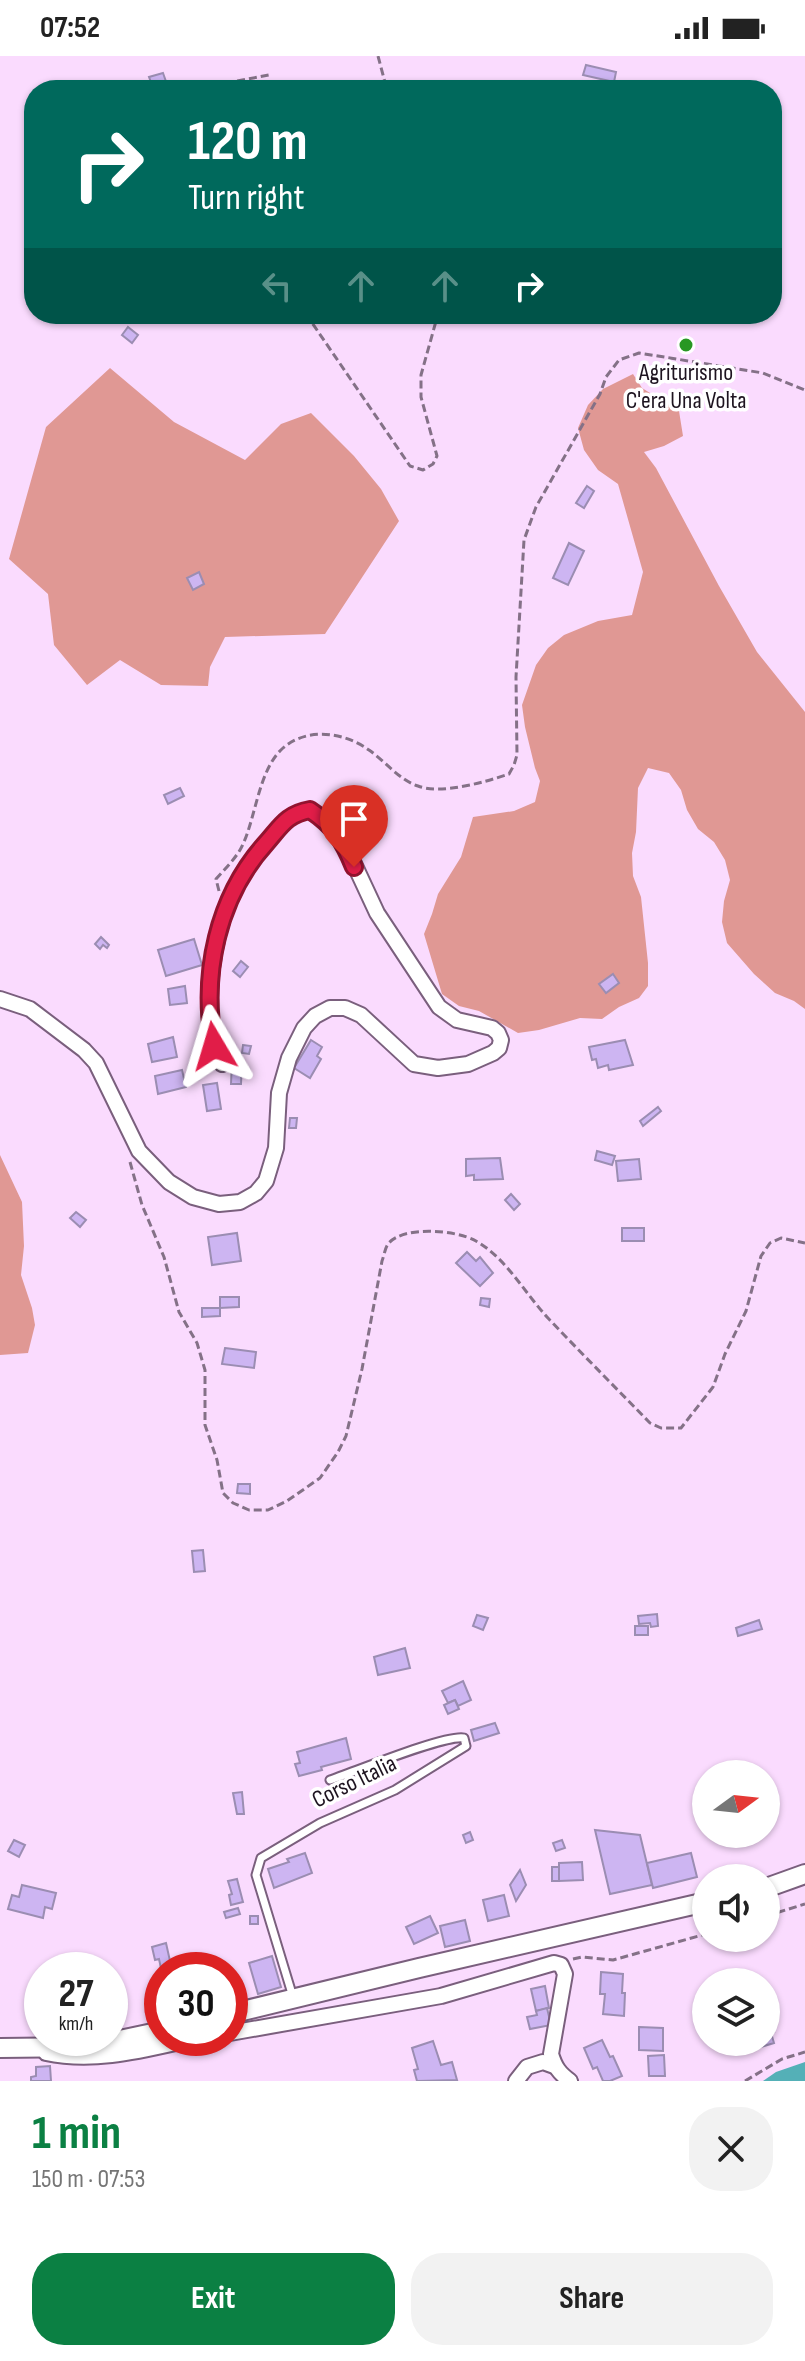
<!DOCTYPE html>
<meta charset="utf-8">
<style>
:root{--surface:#fff;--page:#f2f2f2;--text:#222;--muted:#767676;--accent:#0b8043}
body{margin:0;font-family:"Sofia Sans Condensed",sans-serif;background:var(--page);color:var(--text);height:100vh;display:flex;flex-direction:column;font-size:30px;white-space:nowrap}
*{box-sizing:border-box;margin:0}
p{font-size:26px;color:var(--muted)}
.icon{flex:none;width:44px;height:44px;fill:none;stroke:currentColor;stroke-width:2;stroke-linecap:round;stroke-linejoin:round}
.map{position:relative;height:2025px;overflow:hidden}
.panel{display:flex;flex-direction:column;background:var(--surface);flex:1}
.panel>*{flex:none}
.banner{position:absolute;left:24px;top:24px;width:758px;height:244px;border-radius:32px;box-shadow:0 2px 6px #0004;background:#00695c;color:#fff;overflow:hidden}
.needle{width:52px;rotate:75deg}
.buttons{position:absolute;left:692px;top:1704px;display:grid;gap:16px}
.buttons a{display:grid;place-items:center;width:88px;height:88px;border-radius:50%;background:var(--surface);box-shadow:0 2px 6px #0004;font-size:40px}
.speed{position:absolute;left:24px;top:1896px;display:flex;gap:16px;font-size:40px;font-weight:700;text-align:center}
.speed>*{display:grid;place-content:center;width:104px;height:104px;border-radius:50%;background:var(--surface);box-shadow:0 2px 6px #0004;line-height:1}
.speed small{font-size:20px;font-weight:400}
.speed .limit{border:12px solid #d22;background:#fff;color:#111}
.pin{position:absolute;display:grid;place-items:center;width:68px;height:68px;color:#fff;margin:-82px -34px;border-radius:50% 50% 50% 0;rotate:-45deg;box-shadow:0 0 8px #0007}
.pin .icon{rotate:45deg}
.me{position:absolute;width:88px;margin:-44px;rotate:353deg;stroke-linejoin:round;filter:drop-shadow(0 0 6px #0008)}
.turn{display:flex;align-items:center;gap:28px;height:168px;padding:0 32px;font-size:36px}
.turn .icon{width:104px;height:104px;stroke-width:2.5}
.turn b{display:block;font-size:56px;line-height:68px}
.lanes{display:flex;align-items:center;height:76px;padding:0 32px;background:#0003;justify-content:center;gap:40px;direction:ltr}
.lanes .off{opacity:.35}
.round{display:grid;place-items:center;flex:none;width:84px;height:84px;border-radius:32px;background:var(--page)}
.summary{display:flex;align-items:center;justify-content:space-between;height:136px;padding:0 32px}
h1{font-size:48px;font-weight:700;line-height:60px;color:var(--accent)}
.cta{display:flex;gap:16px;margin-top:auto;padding:16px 32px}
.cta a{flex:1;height:92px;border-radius:32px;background:var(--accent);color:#fff;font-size:32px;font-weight:700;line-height:92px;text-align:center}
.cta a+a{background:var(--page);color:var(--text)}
.status{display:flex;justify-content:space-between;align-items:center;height:56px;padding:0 40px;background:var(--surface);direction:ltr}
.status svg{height:22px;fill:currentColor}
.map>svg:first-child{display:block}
.forest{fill:#e09894}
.water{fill:#54b0b7}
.building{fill:#cdb5f2;stroke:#9b8db2;stroke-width:2}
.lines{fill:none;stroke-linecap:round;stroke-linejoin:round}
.lane-casing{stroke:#7a5f7d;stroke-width:11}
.street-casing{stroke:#7a5f7d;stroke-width:18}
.secondary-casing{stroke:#7a5f7d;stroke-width:22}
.path{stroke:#847187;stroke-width:3;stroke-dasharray:8 4;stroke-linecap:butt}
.lane{stroke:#fff;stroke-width:7}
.street{stroke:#fff;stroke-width:14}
.secondary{stroke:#fff;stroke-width:18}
.route-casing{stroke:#92132f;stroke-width:20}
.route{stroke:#e11d48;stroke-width:14}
.poi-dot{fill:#289723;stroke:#fff;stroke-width:3}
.labels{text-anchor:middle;stroke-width:7;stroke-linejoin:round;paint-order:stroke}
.poi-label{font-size:24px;fill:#1d131f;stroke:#fff}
.street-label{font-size:24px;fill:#1d131f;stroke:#fff}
</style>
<div class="status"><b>07:52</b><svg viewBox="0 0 49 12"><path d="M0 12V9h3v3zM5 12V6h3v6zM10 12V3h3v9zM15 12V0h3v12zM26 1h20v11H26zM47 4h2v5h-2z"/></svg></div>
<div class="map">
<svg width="805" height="2025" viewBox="0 0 805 2025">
<rect width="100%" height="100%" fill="#fadbfe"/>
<!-- forest -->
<g class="forest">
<path d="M110 312 174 366 245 404 281 368 311 357 354 400 381 433 399 465 325 578 225 581 210 611 208 630 161 629 120 604 87 629 54 589 48 538 9 503 46 371Z"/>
<path d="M633 318 642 332 679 355 683 380 664 390 644 396 656 412 719 530 757 596 805 656V953L794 945 775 937 754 918 727 887 722 866 724 845 730 824 725 804 714 786 698 773 687 754 681 734 669 717 648 712 638 732 636 776 632 797 633 820 641 841 648 907V930L639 942 619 951 602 963 580 962 539 974 518 977 479 955 459 950 442 938 424 878 432 858 438 838 461 801 473 761 514 755 535 746 540 725 535 712 525 671 522 649 536 609 548 592 564 579 598 565 632 559 643 516 618 428 598 414 584 394 578 372 588 349 603 333Z"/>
<path d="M0 1099 22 1146 24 1190 21 1219 32 1252 35 1269 28 1297 0 1299Z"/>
</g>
<!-- water -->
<path class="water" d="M805 2006V2025H763L776 2016Z"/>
<!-- building -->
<g class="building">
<path d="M586 9 616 16 614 26 583 19Z"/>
<path d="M163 17 169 34H154L149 21Z"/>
<path d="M271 28 272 34H260L259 30Z"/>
<path d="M128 271 138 279 132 287 122 279Z"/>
<path d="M587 430 594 435 584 452 576 447Z"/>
<path d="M569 487 584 495 568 529 553 522Z"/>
<path d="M199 516 204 528 193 534 187 522Z"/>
<path d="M180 732 184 740 168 748 164 739Z"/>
<path d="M101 881 109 889 107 892 103 889 100 893 95 888Z"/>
<path d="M194 883 202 909 166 920 158 894Z"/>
<path d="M241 905 248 911 240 921 233 915Z"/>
<path d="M613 918 619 927 606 937 599 928Z"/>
<path d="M185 930 187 947 170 949 168 933Z"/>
<path d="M173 981 177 1001 152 1006 148 988Z"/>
<path d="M311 984 322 991 317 1000 321 1003 310 1022 294 1012Z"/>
<path d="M625 984 633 1009 609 1014 608 1009 598 1012 596 1003 592 1004 589 991Z"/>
<path d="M243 989 251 990 249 998 242 997Z"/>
<path d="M232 1005H242L241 1028H231Z"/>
<path d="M182 1014 186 1031 158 1038 155 1020Z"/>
<path d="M217 1027 221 1053 207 1055 203 1029Z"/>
<path d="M658 1051 661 1055 643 1070 640 1065Z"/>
<path d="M290 1062H297L296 1072H289Z"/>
<path d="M597 1095 615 1100 612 1109 595 1104Z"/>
<path d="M500 1102 503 1123 474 1124V1119L466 1120V1103Z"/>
<path d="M639 1103 641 1123 618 1125 616 1105Z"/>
<path d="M511 1138 520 1148 514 1154 505 1144Z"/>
<path d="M76 1156 86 1164 80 1171 70 1162Z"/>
<rect x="622" y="1172" width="22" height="13"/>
<path d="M237 1177 241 1205 212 1209 208 1181Z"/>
<path d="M467 1196 476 1205 480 1201 493 1217 480 1230 456 1207Z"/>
<path d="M220 1241H239V1251L220 1252Z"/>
<path d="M481 1242 490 1243 489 1251 480 1249Z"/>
<path d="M202 1252H220V1260L202 1261Z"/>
<path d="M225 1292 256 1296 254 1312 222 1308Z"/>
<path d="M238 1428H250V1438L237 1437Z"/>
<path d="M203 1494 205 1515 194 1516 192 1495Z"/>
<path d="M657 1558 658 1570 651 1571 650 1567 639 1568 638 1560Z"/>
<path d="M477 1559 488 1562 483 1574 473 1570Z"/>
<path d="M759 1564 762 1573 738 1580 736 1572Z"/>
<rect x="635" y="1570" width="13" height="9"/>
<path d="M405 1592 410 1612 378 1619 374 1601Z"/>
<path d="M463 1625 471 1644 458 1650 455 1644 448 1647 442 1635Z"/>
<path d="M455 1644 459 1653 448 1658 444 1649Z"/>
<path d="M495 1667 499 1677 474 1685 471 1674Z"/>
<path d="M346 1682 351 1703 321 1711 322 1714 299 1720 295 1708 300 1707 297 1696Z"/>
<path d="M242 1736 244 1758H237L233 1737Z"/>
<path d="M595 1774 640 1779 652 1829 610 1838Z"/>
<path d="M470 1776 473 1784 466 1787 463 1779Z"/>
<path d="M14 1784 25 1789 19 1801 8 1795Z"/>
<path d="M562 1784 565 1792 556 1795 553 1787Z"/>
<path d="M305 1797 312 1817 274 1832 268 1813 289 1806 287 1803Z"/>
<path d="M691 1797 697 1821 653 1832 647 1807Z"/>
<path d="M582 1806 583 1824 559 1825V1807Z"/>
<rect x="552" y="1811" width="7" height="14"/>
<path d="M520 1814 526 1829 516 1845 510 1829Z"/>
<path d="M237 1823 243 1846 231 1849 229 1839 232 1838 228 1825Z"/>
<path d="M22 1829 56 1837 52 1853 45 1851 43 1862 8 1853 12 1839 19 1841Z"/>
<path d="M504 1839 509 1860 488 1865 483 1844Z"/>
<path d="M238 1852 240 1858 226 1862 224 1856Z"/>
<rect x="250" y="1860" width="8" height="8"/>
<path d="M430 1860 438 1877 414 1888 406 1871Z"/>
<path d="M465 1864 470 1885 445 1891 440 1870Z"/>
<path d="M166 1887 172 1914H162V1917L159 1903 155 1904 152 1891Z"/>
<path d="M272 1900 281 1931 258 1938 249 1907Z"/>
<path d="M601 1916 623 1918 622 1937H625L624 1960 603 1958 605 1938H600Z"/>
<path d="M545 1930 549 1952 536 1955 531 1933Z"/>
<path d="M547 1952 551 1969 530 1973 527 1961 537 1959 536 1955Z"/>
<path d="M766 1957H768L774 1976 766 1978Z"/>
<path d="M639 1971 663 1972V1995L639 1994Z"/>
<path d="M771 1977 774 1987 754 1993 752 1986H766V1978Z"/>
<path d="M602 1984 610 2001 613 2000 622 2020 610 2025H603L597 2011 593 2013 584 1992Z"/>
<path d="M433 1985 441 2009 452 2006 457 2024 417 2025 414 2014 418 2013 412 1992Z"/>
<path d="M664 1999 665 2020H649L648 2000Z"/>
<path d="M50 2010 51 2025H31V2021L36 2020V2011Z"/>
</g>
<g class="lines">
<defs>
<path id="lane" d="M293 1941 256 1819 261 1802 320 1767 395 1734 466 1690 464 1682C446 1678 354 1716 330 1724"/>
<g id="street">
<path d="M0 943 30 953 84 994 96 1007 139 1095 169 1126 193 1141 219 1148 240 1146 256 1137 266 1125 276 1092 279 1037 289 1002 304 972 315 960 330 952H345L361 959 414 1008 438 1012 468 1008 493 997 499 992 501 984 498 977 492 972 457 964 439 951 377 857 343 784 325 764 310 754C288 758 282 769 267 786 234 823 218 864 212 912 208 947 207 976 222 1008"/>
<path d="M230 1977 441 1940 554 1907 561 1909 565 1918 551 1998C555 2011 559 2017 570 2025"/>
<path d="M46 1997C97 2008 147 1993 198 1982"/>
<path d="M516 2025 527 2011 543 2006 554 2010"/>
</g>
<g id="secondary">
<path d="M766 1832 805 1818"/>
<path d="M230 1958 419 1912 706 1846"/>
<path d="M0 1992 87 1991 162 1975"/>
</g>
</defs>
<!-- lane casing -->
<use href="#lane" class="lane-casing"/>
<!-- street casing -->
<use href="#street" class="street-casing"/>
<!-- secondary casing -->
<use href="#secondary" class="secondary-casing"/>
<!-- path -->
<g class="path">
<path d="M378 0 387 34"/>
<path d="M190 34 269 19"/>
<path d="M306 258 410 410 423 414 433 408 437 400 421 341V319L438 258"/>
<path d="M219 835 216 823C224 814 234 804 240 794 256 766 257 715 283 692 307 671 344 676 369 694 385 705 399 724 418 730 441 739 485 726 509 718L514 709 517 699 516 621 524 484 536 451 600 338 606 321 619 304 639 297 763 317 805 334"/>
<path d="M130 1106 142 1149 164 1201 179 1256 197 1287 205 1314V1369L217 1404 223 1437 233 1447 249 1454H268L287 1445 320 1422 338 1396 346 1380 362 1313 382 1205C384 1200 385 1192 388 1188 403 1169 457 1174 476 1185 506 1202 524 1236 547 1261 581 1297 616 1332 650 1367L661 1372H681L713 1331 725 1298 746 1255 761 1200 770 1187 781 1182 805 1187"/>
<path d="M766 1860 805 1848"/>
<path d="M573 1903 582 1901 613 1904 706 1878"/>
<path d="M745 2025 782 2003 805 1996"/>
</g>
<!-- lane -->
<use href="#lane" class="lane"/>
<!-- street -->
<use href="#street" class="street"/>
<!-- secondary -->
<use href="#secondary" class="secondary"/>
</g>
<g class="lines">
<defs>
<path id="route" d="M214 990C201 918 217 841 267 786 281 770 287 758 310 754 334 770 343 784 354 811"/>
</defs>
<!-- route casing -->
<use href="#route" class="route-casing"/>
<!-- route -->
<use href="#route" class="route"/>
</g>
<!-- markers -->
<circle class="poi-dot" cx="686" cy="289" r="8"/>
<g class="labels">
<!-- poi labels -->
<g class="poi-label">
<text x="686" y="324">Agriturismo<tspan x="686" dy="28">C'era Una Volta</tspan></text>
</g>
<!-- street labels -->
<g class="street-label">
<text transform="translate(354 1725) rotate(-26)" y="8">Corso Italia</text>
</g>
</g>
</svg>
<div class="buttons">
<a><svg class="needle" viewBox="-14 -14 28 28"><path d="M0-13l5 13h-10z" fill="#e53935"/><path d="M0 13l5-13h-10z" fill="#767676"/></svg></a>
<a><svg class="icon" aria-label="sound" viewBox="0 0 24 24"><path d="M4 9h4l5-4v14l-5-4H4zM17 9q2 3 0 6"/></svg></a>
<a><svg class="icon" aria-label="layers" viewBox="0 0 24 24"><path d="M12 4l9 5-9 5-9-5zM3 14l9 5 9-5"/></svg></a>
</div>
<div class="speed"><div>27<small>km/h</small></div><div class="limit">30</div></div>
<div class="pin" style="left:354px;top:811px;background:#d93025"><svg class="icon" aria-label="arrive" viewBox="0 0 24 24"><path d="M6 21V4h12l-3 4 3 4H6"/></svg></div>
<svg class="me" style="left:214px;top:990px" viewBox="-20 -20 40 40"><path d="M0-17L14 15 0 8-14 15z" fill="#e11d48" stroke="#fff" stroke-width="4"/></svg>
<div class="banner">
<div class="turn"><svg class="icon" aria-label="right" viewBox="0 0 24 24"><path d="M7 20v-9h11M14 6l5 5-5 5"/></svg><div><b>120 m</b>Turn right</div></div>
<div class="lanes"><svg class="icon off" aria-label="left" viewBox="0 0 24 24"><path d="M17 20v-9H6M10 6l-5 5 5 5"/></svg><svg class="icon off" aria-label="ahead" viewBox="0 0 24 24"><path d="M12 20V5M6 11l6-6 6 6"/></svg><svg class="icon off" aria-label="ahead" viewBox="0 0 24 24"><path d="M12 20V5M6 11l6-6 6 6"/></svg><svg class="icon" aria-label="right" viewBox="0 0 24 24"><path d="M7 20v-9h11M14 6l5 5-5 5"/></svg></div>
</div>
</div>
<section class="panel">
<div class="summary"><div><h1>1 min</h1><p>150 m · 07:53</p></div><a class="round"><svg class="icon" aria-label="close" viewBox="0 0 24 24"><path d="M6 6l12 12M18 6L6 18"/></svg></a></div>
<div class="cta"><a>Exit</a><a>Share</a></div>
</section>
